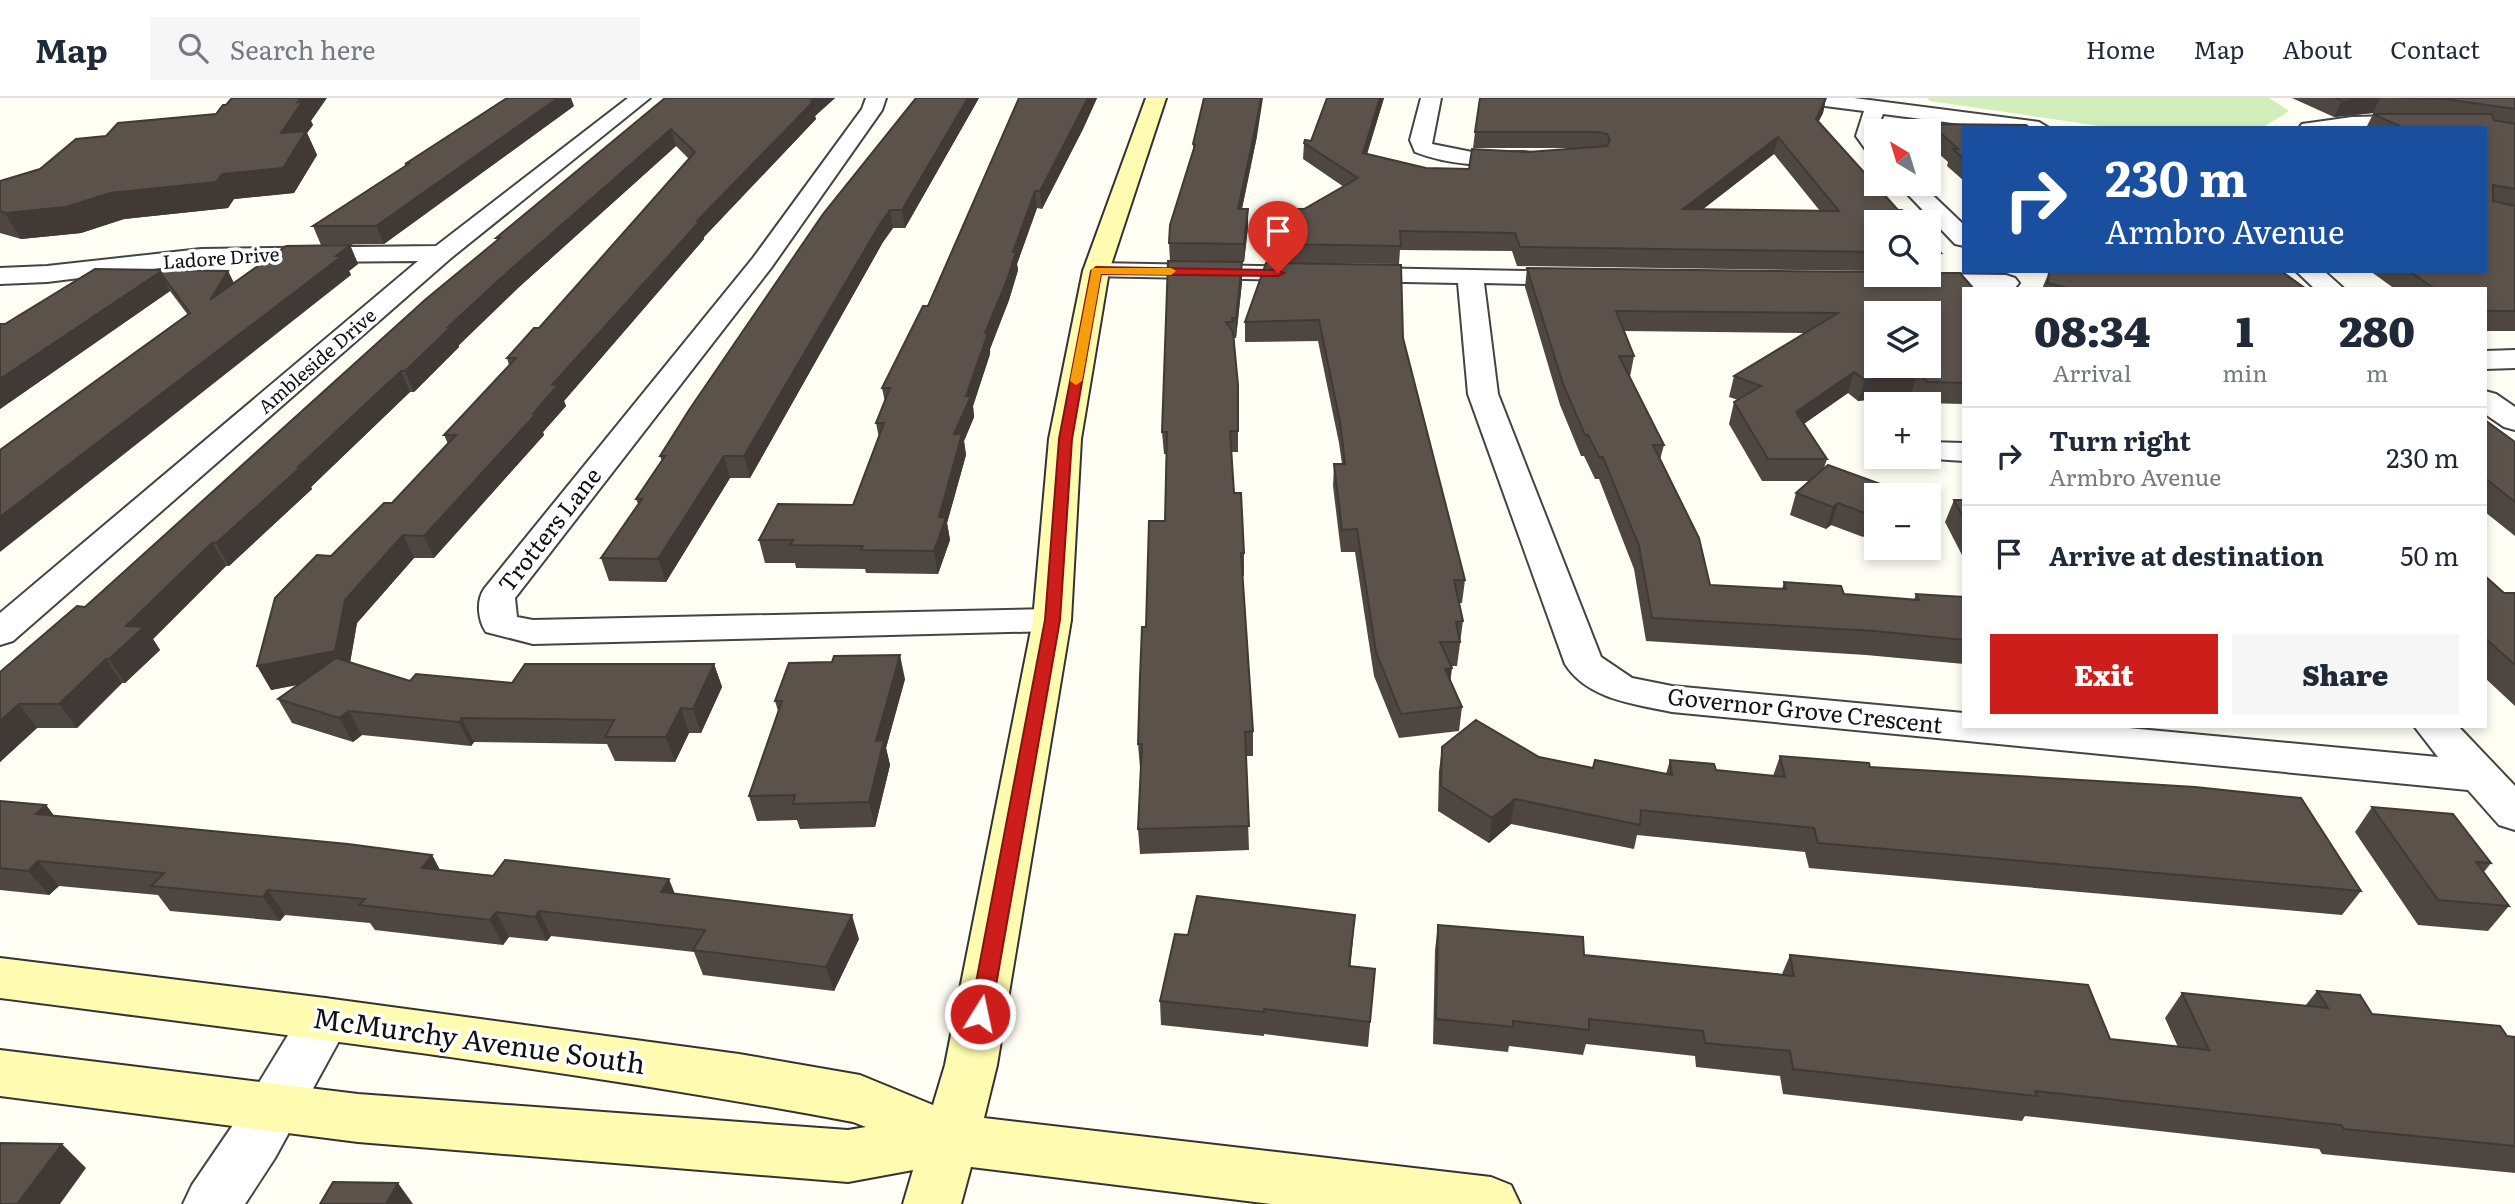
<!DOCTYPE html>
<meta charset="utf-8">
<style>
:root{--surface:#fff;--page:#f6f6f7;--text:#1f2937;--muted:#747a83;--line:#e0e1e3;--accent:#cd1e1c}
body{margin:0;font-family:Literata,serif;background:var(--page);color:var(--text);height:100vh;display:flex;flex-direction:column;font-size:26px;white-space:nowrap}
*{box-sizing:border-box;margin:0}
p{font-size:23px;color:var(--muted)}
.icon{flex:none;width:38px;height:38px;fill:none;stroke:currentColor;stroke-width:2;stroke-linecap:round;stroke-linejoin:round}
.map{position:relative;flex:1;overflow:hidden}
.side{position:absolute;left:1962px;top:189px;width:525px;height:441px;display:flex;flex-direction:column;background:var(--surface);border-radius:0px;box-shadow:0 4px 10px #0003}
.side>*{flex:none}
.hud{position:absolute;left:1962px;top:28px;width:525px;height:147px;border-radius:0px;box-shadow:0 4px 10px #0003;background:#1a4fa0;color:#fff;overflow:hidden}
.needle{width:46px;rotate:322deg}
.fabs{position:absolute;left:1864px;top:21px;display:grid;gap:14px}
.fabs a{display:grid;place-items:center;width:77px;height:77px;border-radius:0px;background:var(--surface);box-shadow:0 4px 10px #0003;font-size:35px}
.pin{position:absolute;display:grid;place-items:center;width:60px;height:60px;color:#fff;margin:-72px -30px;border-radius:50% 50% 50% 0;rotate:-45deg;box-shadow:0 0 7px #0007}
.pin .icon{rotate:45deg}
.me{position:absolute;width:77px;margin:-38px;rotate:10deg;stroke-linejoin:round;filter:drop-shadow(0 0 5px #0008)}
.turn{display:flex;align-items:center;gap:24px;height:147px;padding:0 28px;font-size:32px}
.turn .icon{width:91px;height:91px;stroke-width:2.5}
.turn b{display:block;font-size:49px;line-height:60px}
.eta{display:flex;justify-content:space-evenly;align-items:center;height:119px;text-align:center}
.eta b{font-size:42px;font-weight:800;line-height:49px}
.action{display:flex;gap:14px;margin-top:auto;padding:14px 28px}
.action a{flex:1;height:80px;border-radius:0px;background:var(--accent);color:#fff;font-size:28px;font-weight:800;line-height:80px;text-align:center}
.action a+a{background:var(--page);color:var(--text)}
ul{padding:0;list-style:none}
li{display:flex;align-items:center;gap:21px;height:98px;padding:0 28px;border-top:2px solid var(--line)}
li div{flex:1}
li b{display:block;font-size:26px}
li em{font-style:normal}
header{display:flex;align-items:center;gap:42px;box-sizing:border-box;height:98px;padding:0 35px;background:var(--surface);border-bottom:2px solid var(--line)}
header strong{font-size:33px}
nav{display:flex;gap:38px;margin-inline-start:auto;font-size:24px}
.search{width:490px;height:63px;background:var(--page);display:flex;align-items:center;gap:18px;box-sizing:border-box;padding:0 24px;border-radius:0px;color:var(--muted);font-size:26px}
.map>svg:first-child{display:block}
.green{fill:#d2eeba}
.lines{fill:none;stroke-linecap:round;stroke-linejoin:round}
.street-casing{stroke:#444;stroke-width:4}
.secondary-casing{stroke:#333;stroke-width:4}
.street{fill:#fff;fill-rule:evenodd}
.secondary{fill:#fffbb0;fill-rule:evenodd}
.wall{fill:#4e4741;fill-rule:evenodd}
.shaded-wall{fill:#403935}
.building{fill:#5b524c;stroke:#403935;stroke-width:2;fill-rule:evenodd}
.route{fill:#cd1e1c;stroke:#851412;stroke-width:2}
.slow{fill:#f59e0b}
.labels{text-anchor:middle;stroke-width:7;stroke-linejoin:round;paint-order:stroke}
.far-street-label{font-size:19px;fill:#111;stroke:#fff}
.street-label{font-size:23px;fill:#111;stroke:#fff}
.near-street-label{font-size:28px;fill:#111;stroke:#fff}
</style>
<header>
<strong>Map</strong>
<div class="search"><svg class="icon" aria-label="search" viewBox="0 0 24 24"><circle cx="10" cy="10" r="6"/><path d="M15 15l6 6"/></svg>Search here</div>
<nav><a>Home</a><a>Map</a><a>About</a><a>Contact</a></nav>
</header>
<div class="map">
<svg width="2515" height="1106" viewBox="0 0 2515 1106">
<rect width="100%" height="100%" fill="#fffef5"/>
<!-- green -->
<path class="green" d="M1927 0H2269L2289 13 2262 30H2113L1930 3Z"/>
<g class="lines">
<defs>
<g id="street">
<path d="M628 0H650L451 160 13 543 0 547V515L418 163 201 165 47 184 0 186V170L47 168 201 151 436 148Z"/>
<path d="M866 0H886L882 12 771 170 515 500 517 519 533 522 1052 511 1065 514 1071 522 1065 530 1052 533 533 546 486 534C478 522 476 503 484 491L753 160 862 11Z"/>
<path d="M1421 0H1441L1432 46 1472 54H1524L1532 55 1535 60 1532 65 1524 66C1486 68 1451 68 1415 54L1410 42Z"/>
<path d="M1799 0H1854L2039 24 2049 30H1991L1883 16 1876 33V58L1869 56 1856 38 1864 13 1809 6Z"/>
<path d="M2394 18 2479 24 2486 26 2489 30 2485 35V30H2299L2302 26 2352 19Z"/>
<path d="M1898 86H1921L1964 127V148L1955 146Z"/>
<path d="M1096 165 1586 174 1590 179 1586 184 1577 187 1484 185 1498 296 1601 559 1632 580 1672 588 1964 615V628H2107L2438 659 2414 628H2458L2515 688V732L2499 727 2468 692 1672 614C1634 606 1587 601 1565 566L1468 296 1458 185 1087 178 1083 173 1087 168Z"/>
<path d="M2296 173H2324L2344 191H2315Z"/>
<path d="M1928 176 2006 177 2015 180 2019 185 2014 191C1980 191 1940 198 1908 189L1904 184 1908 179Z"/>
<path d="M2515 252V270L2485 271V253Z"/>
<path d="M2485 293 2496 296 2515 309V332L2504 329 2485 316Z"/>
<path d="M1928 344 1964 345V363L1918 360 1928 359Z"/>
<path d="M325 900 343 906 351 921 275 1060 245 1106H183L192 1087 235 1024 307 906Z"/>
</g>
<path id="secondary" d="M1146 0H1166L1109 173 1081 341 1071 522 997 967 984 1020 1491 1079 1511 1087 1520 1106H1271L971 1069 961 1106H903L913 1072 848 1084 358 1044 0 998V952L358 996 848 1032 866 1029 853 1024C571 971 285 937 0 900V860L325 900 739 956 860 977 933 1007 945 967 1033 522 1049 341 1083 173Z"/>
</defs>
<!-- street casing -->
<use href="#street" class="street-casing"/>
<!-- secondary casing -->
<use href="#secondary" class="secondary-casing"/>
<!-- street -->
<use href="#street" class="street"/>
<!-- secondary -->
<use href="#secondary" class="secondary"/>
</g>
<!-- wall -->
<g class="wall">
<path d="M665 0H835L815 18 816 21 704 139V141L564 303 566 308 543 334 544 337 434 460H414L357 525 350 565 410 583 512 585 714 566 722 589 701 635H689L675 664 615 663 607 646 474 644 471 648 362 637 353 644 292 625 278 601 298 587 271 592 331 458 392 405 448 346 444 337 509 267 507 260 539 230 689 61 676 48 518 190 459 247V249L414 294H410L311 389 312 391 229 468H226L153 541 160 552 125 585H122L77 630H37L0 664V574L85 509 497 142 496 140Z"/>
<path d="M916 0H979L905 130H893L883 144 750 380H730L666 484 609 483 601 460 638 406 636 401 662 363 660 358Z"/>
<path d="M1019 0H1097L1083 31 1042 111 1037 110 1017 166 1018 172 1009 202 990 251V256L973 308 974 319 964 343 966 357 947 425 950 442 938 476 866 475 865 471 796 470 795 465H765L759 442 853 407 879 340 876 325 885 304 882 290 928 208Z"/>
<path d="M1327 0H1384L1367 56 1426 70 1469 71 1528 54 1577 50H1473L1475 34 1826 0 1823 15 1818 24 1876 124V173L1517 168 1512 153 1400 152 1399 166 1273 165V146L1304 111 1344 89 1303 61 1304 45 1311 43ZM1774 56 1820 113 1703 111Z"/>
<path d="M2292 0H2515V233H2485V191H2395L2370 173H2485V30H2366L2373 16H2403L2373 15 2334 19Z"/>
<path d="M574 8 384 146 321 147 313 128Z"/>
<path d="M216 16 311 23 313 27 307 35 317 57 294 95 234 101 228 110 124 121 81 135 21 141 0 135V83L40 71 106 38Z"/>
<path d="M1931 26 1964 30V83L1947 68 1948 64 1928 46V34Z"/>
<path d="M1257 38 1242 111 1248 129 1244 164H1214L1242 184 1236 240H1234L1238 287V354H1231L1234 395 1244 455V478H1243L1253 633V658H1246L1249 752 1140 756 1138 731 1141 670H1140L1138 646 1146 529 1165 423 1166 356H1164L1162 334 1170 163 1169 145 1193 53V46Z"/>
<path d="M1928 141 1941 155 1935 173H1928Z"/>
<path d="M350 147 358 166 349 173 351 177 188 217 170 193 0 311V226H5L95 171 228 173 234 185Z"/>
<path d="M1266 165 1403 240 1465 482 1462 505H1459L1463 523 1457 568H1451L1450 584 1462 609 1459 633 1399 640 1374 578 1355 454H1341L1333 388 1334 366H1342L1339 345 1318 243 1245 244V224Z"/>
<path d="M1527 170 1964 191V306L1921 305 1911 296 1858 303 1848 295 1804 326 1827 361 1824 370 1876 397V425L1863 439 1831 427 1826 431 1790 417 1796 395 1810 383H1762L1729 326 1734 304 1738 302 1729 299 1734 278 1805 235 1624 233 1634 258 1630 279H1629L1664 347 1660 362 1710 487 1782 491 1784 484 1844 496 1914 502 1916 496 1964 499V566L1866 557 1646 543 1634 471 1599 381H1595L1584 358H1581L1560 307 1525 189Z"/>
<path d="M2281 173 2306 191H2042L2049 174Z"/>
<path d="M2485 322 2515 344V438L2485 414Z"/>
<path d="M1954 402 1964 421V461L1945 424Z"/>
<path d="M2485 478 2504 495H2515V608L2485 580Z"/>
<path d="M905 581 886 650 890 667 875 729 800 731 797 722 757 723 749 698 778 613 775 603Z"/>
<path d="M1442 649 1539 659 1593 670 1666 676 1670 662 1716 672 1773 678 1780 658 1870 669 2361 793 2342 817 1809 770 1805 754 1637 737 1634 751 1511 726 1489 745 1438 713 1439 673Z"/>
<path d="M0 703 46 707 54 718 432 757 440 772 675 795 859 841 834 893 703 877 694 854 551 838 547 843 509 839 503 847 375 832 370 825 285 817 280 823 170 813 158 797 59 788 49 797 0 792Z"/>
<path d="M2372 709 2491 765 2484 774 2509 808 2488 833 2418 827 2355 734Z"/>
<path d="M1355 817 1350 868 1375 871 1368 949 1264 936V938L1161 927 1160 903 1188 837Z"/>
<path d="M1438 827 1584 857 1782 876 1790 857 2110 941 2178 949 2165 920 2182 895 2305 908 2317 893 2372 916 2515 939V1075L2322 1056 2319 1051 2025 1018 2022 1023 1783 996 1780 978 1696 969 1695 958 1586 946 1583 957 1509 948 1508 954 1433 946 1435 852Z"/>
</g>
<!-- shaded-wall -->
<g class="shaded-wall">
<path d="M301 0H327L311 23 313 27 307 35 317 57 294 95 234 101 228 110 124 121 81 135 21 141 5 115 110 95 281 35Z"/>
<path d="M558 0H571L574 8 384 146 376 128Z"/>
<path d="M815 0H835L815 18 816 21 704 139V141L564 303 566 308 543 334 544 337 434 460 424 438 533 316 552 287 697 123Z"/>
<path d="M968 0H979L905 130 902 112Z"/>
<path d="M1088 0H1097L1083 31 1042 111 1040 93Z"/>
<path d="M1261 0H1263L1257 38 1238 129V111Z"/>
<path d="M1380 0H1384L1362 72 1363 55Z"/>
<path d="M1826 0 1823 15 1812 37 1816 21Z"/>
<path d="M2375 0H2380L2373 15 2334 19 2342 3Z"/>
<path d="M671 31 676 48 518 190 459 247V249L414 294 405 273 448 229 511 171Z"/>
<path d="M1778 39 1774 56 1680 129 1683 111Z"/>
<path d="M1035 93 1037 110 1017 166 1018 172 1009 202 990 251V256L973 308 974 319 964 343 966 357 947 425 950 442 938 476 934 453 939 419 954 336 985 235Z"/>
<path d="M1248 111V129L1244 164V146Z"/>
<path d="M890 112 893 130 883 144 750 380 744 358 880 126Z"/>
<path d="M350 147 358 166 349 173 351 177 0 454V419Z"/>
<path d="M1242 164V184L1236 240V220Z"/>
<path d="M228 173 237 192 210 202Z"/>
<path d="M160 174 170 193 0 311V281Z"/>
<path d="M401 273 410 294 311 389 312 391 229 468 216 445Z"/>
<path d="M1854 274 1848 295 1790 335 1796 314Z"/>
<path d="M1918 275 1911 296 1858 303 1865 282Z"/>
<path d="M724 358 730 380 666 484 658 461Z"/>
<path d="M1838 405 1831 427 1826 431 1833 409Z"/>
<path d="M1876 411V425L1863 439 1870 417Z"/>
<path d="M403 437 414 460 357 525 348 576 271 592 257 568 345 502Z"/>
<path d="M212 445 226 468 153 541 160 552 125 585 109 561 126 528Z"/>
<path d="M900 557 905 581 886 650 890 667 875 729 869 704 876 643Z"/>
<path d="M106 561 122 585 77 630 59 606Z"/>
<path d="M714 566 722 589 701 635 693 611Z"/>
<path d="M1452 570 1449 594 1445 571Z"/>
<path d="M19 606 37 630 0 664V623Z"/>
<path d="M681 610 689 635 675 664 666 639Z"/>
<path d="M349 613 362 637 353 644 339 620Z"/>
<path d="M462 620 474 644 471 648 459 624Z"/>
<path d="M1515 701 1511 726 1489 745 1492 720Z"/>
<path d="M46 707 65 732 36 716Z"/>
<path d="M432 757 445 782 422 770Z"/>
<path d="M38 763 59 788 49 797 28 773Z"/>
<path d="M669 781 679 806 661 794Z"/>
<path d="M268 792 285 817 280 823 263 799Z"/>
<path d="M539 813 551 838 547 843 535 819Z"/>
<path d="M496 814 509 839 503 847 490 822Z"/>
<path d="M852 817 859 841 834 893 826 869Z"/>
<path d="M1355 817 1353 842 1348 893 1349 868Z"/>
<path d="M62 1046 86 1070 60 1106H17Z"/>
<path d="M398 1085 413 1106H386Z"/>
</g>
<!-- building -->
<g class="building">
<path d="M232 0H301L298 4 303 3 281 35 306 33 283 70 222 76 216 84 110 95 66 109 5 115 0 113V83L40 71 76 41 106 38 118 25 216 16 223 7H226Z"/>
<path d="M507 0H558L376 128H313L410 65 405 66Z"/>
<path d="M665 0H815L811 3 812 5 697 123H700L552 287H558L533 316H536L424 438 403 437 345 502 335 553 257 568 275 500 317 457 331 458 384 405H392L456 337H444L516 260H507L534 230H539L695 54 671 31 511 171 448 229H451L405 273H401L298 369H301L216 445H212L126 528 144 529 109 561H106L59 606H19L0 623V574L77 508 85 509 426 201 500 140H496Z"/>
<path d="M916 0H968L902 112H890L880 126 744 358H724L658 461 601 460 642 401H636L665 358H660L689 312 823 116Z"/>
<path d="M1019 0H1088L1040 93H1035L1013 154H1016L1007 182 985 235H988L966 298H971L954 336H962L939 419 946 420 934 453 861 452 863 448 790 447 793 442H759L778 406 853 407 884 325H876L890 290H882L923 208H928Z"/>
<path d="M1204 0H1261L1257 22 1238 111H1248L1244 146 1169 145 1170 127 1195 47 1193 46Z"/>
<path d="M1327 0H1380L1363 55 1426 70 1469 71 1472 51 1528 54 1607 48 1610 41 1607 36 1597 34H1475L1480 0H1826L1816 21 1898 112H1902L1913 124H1876V154L1520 149 1515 135 1400 133 1401 148 1273 146 1286 111H1304L1358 80 1304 45 1305 42 1311 43ZM1778 39 1839 113 1683 111Z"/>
<path d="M2335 0H2375L2342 3Z"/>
<path d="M2399 0H2515V11L2445 1Z"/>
<path d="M2373 16H2491L2494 22 2515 26V91L2493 87V103L2515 108V213H2485V191H2435L2409 173H2485V30H2404Z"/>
<path d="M1931 26 2026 27 2030 30H1964V61L1953 51H1958Z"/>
<path d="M1928 141 1941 155 1928 154Z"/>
<path d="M350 147 336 158H342L0 419V352L190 215 160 174 0 281V226H5L95 171 228 173 210 202 286 148Z"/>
<path d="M1168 163 1242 164 1236 220H1232L1233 224H1226L1233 234 1238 287V333H1230L1234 395H1241L1244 455H1241L1253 633 1245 634 1249 728 1138 731 1142 646H1138L1140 579 1142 529H1146L1149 423H1165L1167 334H1162Z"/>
<path d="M1266 165 1401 167 1403 240 1465 482H1454L1463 523 1456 524 1460 544H1440L1452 570 1445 571 1462 609 1401 616 1376 554 1357 431 1342 432 1334 366H1345L1340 324 1319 222 1245 224Z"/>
<path d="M1527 170 1876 174V177H1928V175H1960L1974 191H1964V285L1928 284 1918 275 1865 282 1854 274 1796 314 1827 361H1768L1734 304 1761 288 1734 278 1838 215 1616 213 1634 258H1619L1664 347H1653L1699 440 1710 487 1786 491 1784 484 1841 488 1844 496 1919 502 1916 496 1964 499V542L1874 533 1652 520 1639 448 1603 359H1599L1588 337H1585L1563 286ZM1876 215H1928V268H1876Z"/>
<path d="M2281 173 2306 191H2071L2048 185 2049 174Z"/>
<path d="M2485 322 2515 344V404L2485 380Z"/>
<path d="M1828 367 1894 391 1889 397H1876V411L1870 417 1838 405 1833 409 1796 395Z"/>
<path d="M1954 402H1964V421Z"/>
<path d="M2485 478 2504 495H2515V567L2485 540Z"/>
<path d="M900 557 876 643 884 642 869 704 793 706 795 697 749 698 782 603H775L789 565 832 564 834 558Z"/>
<path d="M336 560 410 583 416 576 512 585 525 566H714L693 611 681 610 666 639H605L614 622 462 620 459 624 349 613 339 620 278 601Z"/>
<path d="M1476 622 1539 659 1593 670 1595 662 1672 677 1670 662 1714 666 1716 672 1785 679 1780 658 1869 665 1870 669 2195 689 2301 700 2361 793 1818 745 1814 730 1641 712 1640 727 1515 701 1492 720 1441 688 1442 649Z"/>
<path d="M0 703 46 707 36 716 348 746 432 757 422 770 493 778 505 762 669 781 661 794 852 817 826 869 693 852 705 832 539 813 535 819 496 814 490 822 359 807 365 801 268 792 263 799 151 788 164 775 38 763 28 773 0 770Z"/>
<path d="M2372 709 2453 716 2491 765 2476 764 2509 808 2438 802Z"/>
<path d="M1197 798 1355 817 1349 868 1375 871 1370 924 1264 911V914L1160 903 1175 836 1188 837Z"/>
<path d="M1438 827 1583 839 1584 857 1794 878 1790 857 2088 887 2110 941 2209 952 2182 895 2328 910 2317 893 2360 897 2372 916 2500 928 2507 938 2515 939V1048L2344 1031 2341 1027 2035 993 2037 998 1793 971 1790 953 1705 945 1703 933 1589 921V932L1513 923V929L1436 921Z"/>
<path d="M0 1045 62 1046 17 1106H0Z"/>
<path d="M333 1084 398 1085 386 1106H320Z"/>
</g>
<!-- route -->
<path class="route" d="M1096 169 1278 172 1284 175 1278 178 1101 176 1072 341 1060 522 991 916 988 922 980 925 973 922 970 916 1045 522 1059 341 1091 173Z"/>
<!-- slow -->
<path class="slow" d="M1092 170H1171L1176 173 1171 177 1101 176 1082 283 1076 287 1070 283Z"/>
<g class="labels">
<!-- far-street labels -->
<g class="far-street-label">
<text transform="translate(221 160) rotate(-4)" y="7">Ladore Drive</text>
<text transform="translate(317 263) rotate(-41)" y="7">Ambleside Drive</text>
</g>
<!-- street labels -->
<g class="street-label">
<text transform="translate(550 432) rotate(-52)" y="8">Trotters Lane</text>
<text transform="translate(1805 613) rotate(6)" y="8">Governor Grove Crescent</text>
</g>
<!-- near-street labels -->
<g class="near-street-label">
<text transform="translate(479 943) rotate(8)" y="10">McMurchy Avenue South</text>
</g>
</g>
</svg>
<div class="fabs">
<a><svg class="needle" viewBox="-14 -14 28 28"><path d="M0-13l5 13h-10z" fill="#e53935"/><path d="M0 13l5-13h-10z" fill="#747a83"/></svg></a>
<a><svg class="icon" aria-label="search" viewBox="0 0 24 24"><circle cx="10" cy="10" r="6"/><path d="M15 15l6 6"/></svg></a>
<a><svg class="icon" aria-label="layers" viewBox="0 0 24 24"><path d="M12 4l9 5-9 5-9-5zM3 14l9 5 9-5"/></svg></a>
<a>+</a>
<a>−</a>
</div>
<div class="pin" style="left:1278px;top:175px;background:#d93025"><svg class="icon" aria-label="arrive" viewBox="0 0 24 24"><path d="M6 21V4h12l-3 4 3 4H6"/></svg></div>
<svg class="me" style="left:980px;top:916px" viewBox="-20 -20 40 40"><circle r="17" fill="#cd1e1c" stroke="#fff" stroke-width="3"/><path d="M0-11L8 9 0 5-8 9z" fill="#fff"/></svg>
<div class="hud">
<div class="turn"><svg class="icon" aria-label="right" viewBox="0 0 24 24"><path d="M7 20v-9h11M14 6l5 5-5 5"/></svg><div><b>230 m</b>Armbro Avenue</div></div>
</div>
<section class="side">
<div class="eta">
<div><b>08:34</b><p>Arrival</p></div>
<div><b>1</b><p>min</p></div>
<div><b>280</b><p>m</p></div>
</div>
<ul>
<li><svg class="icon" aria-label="right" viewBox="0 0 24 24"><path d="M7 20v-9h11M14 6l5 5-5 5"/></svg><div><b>Turn right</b><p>Armbro Avenue</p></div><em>230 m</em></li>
<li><svg class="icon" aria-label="arrive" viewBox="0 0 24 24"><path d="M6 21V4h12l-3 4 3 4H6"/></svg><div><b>Arrive at destination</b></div><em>50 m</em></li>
</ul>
<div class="action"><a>Exit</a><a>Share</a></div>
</section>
</div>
